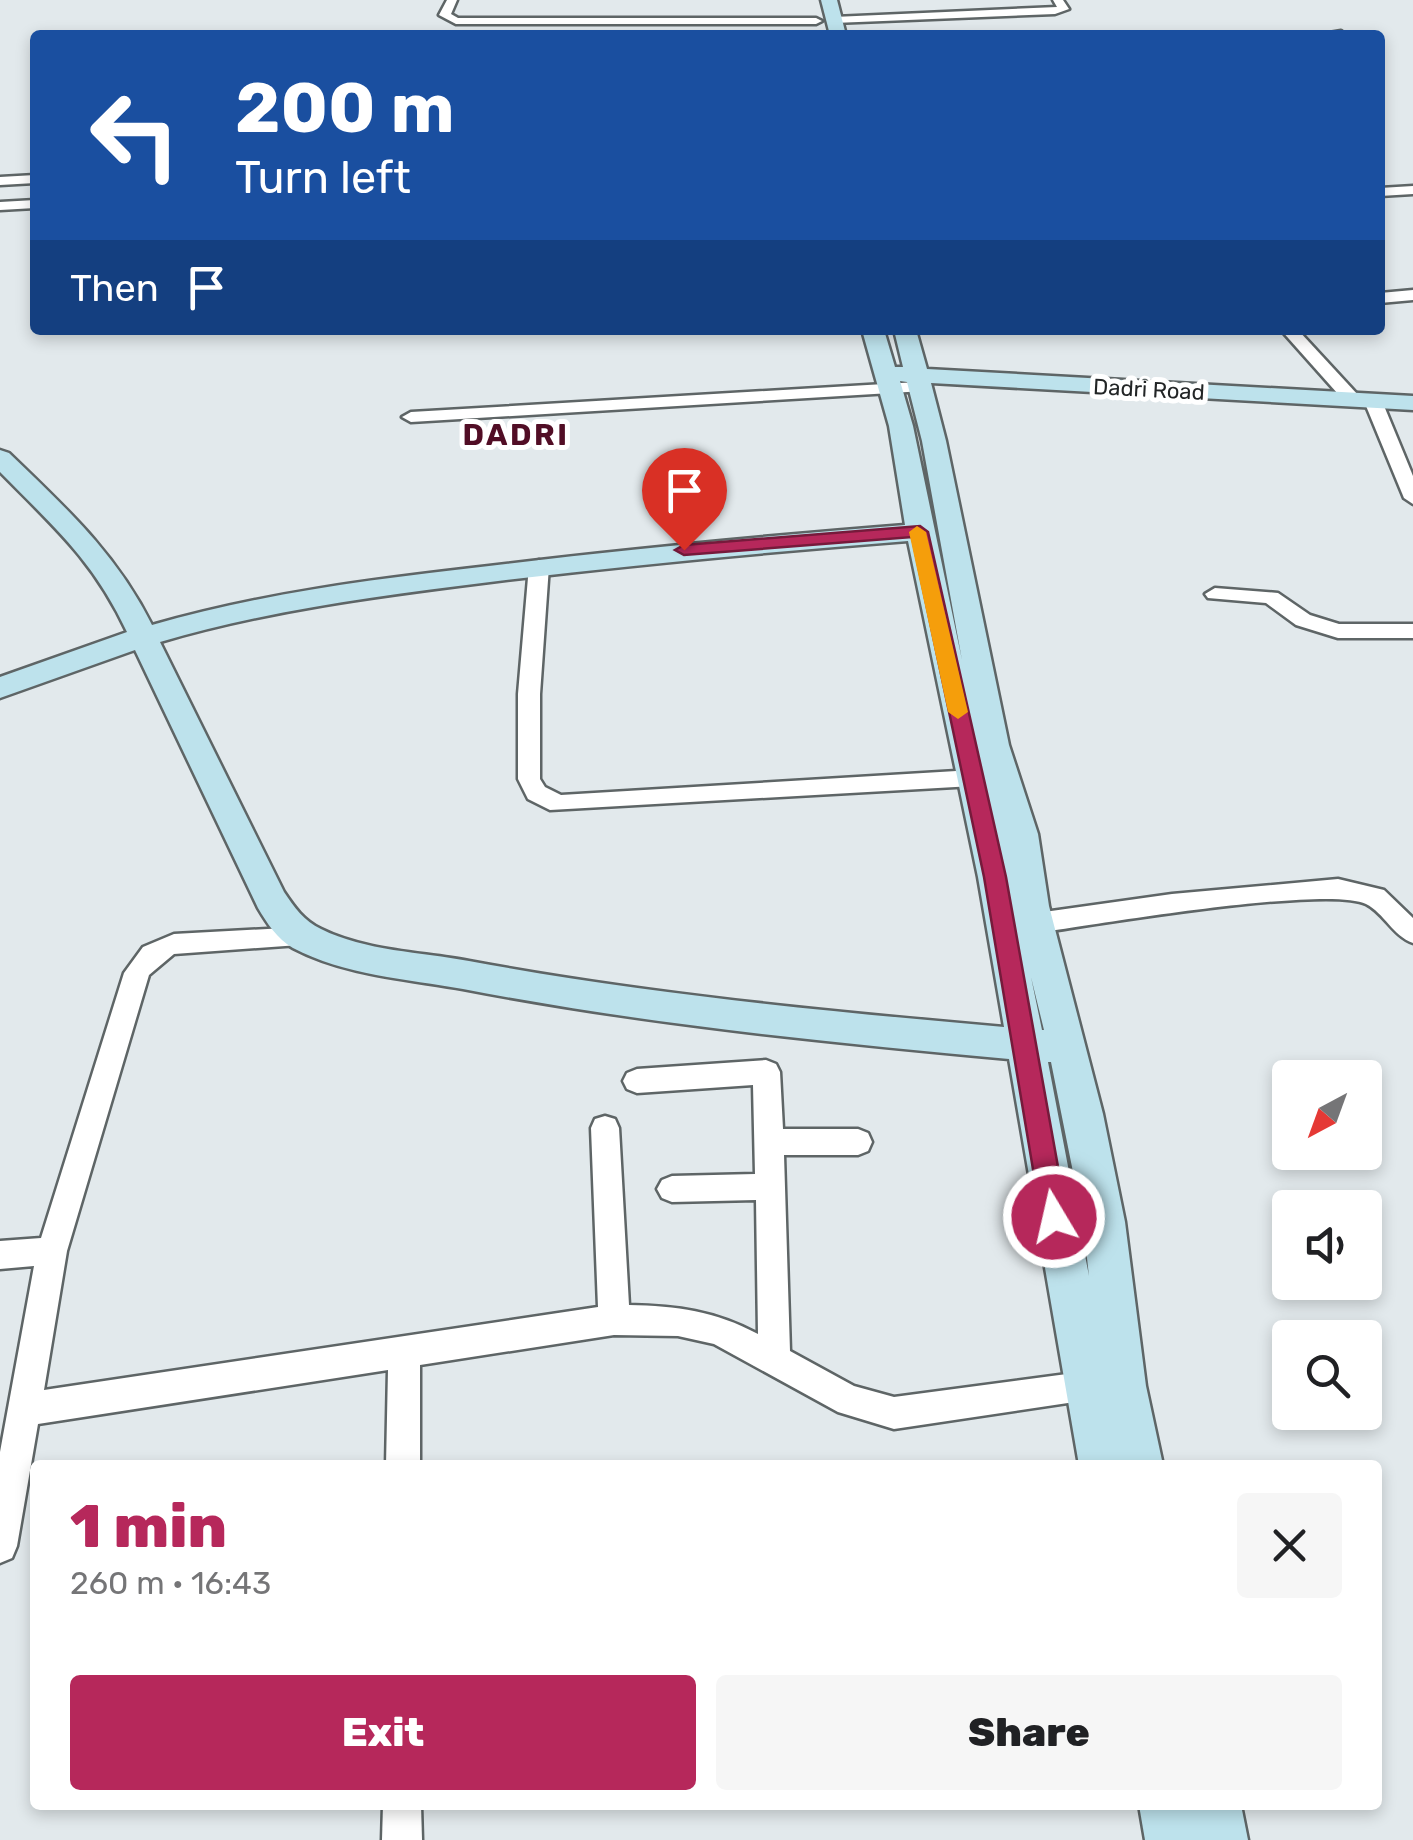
<!DOCTYPE html>
<meta charset="utf-8">
<style>
:root{--surface:#fff;--page:#f6f6f6;--text:#202124;--muted:#757577;--accent:#b6285b}
body{margin:0;font-family:Rubik,sans-serif;background:var(--page);color:var(--text);height:100vh;display:flex;flex-direction:column;font-size:38px;white-space:nowrap}
*{box-sizing:border-box;margin:0}
p{font-size:32px;color:var(--muted)}
.icon{flex:none;width:55px;height:55px;fill:none;stroke:currentColor;stroke-width:2;stroke-linecap:round;stroke-linejoin:round}
.map{position:relative;flex:1;overflow:hidden}
.panel{position:absolute;left:30px;top:1460px;width:1352px;height:350px;display:flex;flex-direction:column;background:var(--surface);border-radius:10px;box-shadow:0 5px 15px #0003}
.panel>*{flex:none}
.banner{position:absolute;left:30px;top:30px;width:1355px;height:305px;border-radius:10px;box-shadow:0 5px 15px #0003;background:#1a4fa0;color:#fff;overflow:hidden}
.needle{width:65px;rotate:221deg}
.fabs{position:absolute;left:1272px;top:1060px;display:grid;gap:20px}
.fabs a{display:grid;place-items:center;width:110px;height:110px;border-radius:10px;background:var(--surface);box-shadow:0 5px 15px #0003;font-size:50px}
.pin{position:absolute;display:grid;place-items:center;width:85px;height:85px;color:#fff;margin:-102px -42px;border-radius:50% 50% 50% 0;rotate:-45deg;box-shadow:0 0 10px #0007}
.pin .icon{rotate:45deg}
.me{position:absolute;width:110px;margin:-55px;rotate:351deg;stroke-linejoin:round;filter:drop-shadow(0 0 8px #0008)}
.turn{display:flex;align-items:center;gap:35px;height:210px;padding:0 40px;font-size:45px}
.turn .icon{width:130px;height:130px;stroke-width:2.5}
.turn b{display:block;font-size:70px;line-height:85px}
.then{display:flex;align-items:center;height:95px;padding:0 40px;background:#0003;gap:20px;font-size:38px}
.round{display:grid;place-items:center;flex:none;width:105px;height:105px;border-radius:10px;background:var(--page)}
.headline{display:flex;align-items:center;justify-content:space-between;height:170px;padding:0 40px}
h1{font-size:60px;font-weight:800;line-height:75px;color:var(--accent)}
.action{display:flex;gap:20px;margin-top:auto;padding:20px 40px}
.action a{flex:1;height:115px;border-radius:10px;background:var(--accent);color:#fff;font-size:40px;font-weight:800;line-height:115px;text-align:center}
.action a+a{background:var(--page);color:var(--text)}
.map>svg:first-child{display:block}
.lines{fill:none;stroke-linecap:round;stroke-linejoin:round}
.street-casing{stroke:#5e6566;stroke-width:5}
.secondary-casing{stroke:#5e6566;stroke-width:5}
.street{fill:#fff;fill-rule:evenodd}
.secondary{fill:#bde2ec;fill-rule:evenodd}
.route{fill:#b6285b;stroke:#761a3b;stroke-width:2.5}
.slow{fill:#f59e0b}
.labels{text-anchor:middle;stroke-width:10;stroke-linejoin:round;paint-order:stroke}
.far-street-label{font-size:22px;fill:#222526;stroke:#fff}
.far-district-label{font-size:30px;font-weight:bold;letter-spacing:2.5px;fill:#510d25;stroke:#fff}
</style>
<div class="map">
<svg width="1413" height="1840" viewBox="0 0 1413 1840">
<rect width="100%" height="100%" fill="#e2e9ec"/>
<g class="lines">
<defs>
<g id="street">
<path d="M447 0H457L451 14 458 18H816L822 21 816 24H456L439 15Z"/>
<path d="M1053 0H1063L1069 9 1055 14 834 23 828 20 834 17 1057 7Z"/>
<path d="M1341 31 1346 35H1327L1329 33Z"/>
<path d="M35 175V183L0 185V177Z"/>
<path d="M1413 186V194L1380 196V188Z"/>
<path d="M35 200V208L0 210V202Z"/>
<path d="M1413 290V300L1380 303V293Z"/>
<path d="M1281 330H1298L1358 395V403H1346Z"/>
<path d="M918 382 926 387 924 391 411 422 402 417 411 412Z"/>
<path d="M1367 397 1382 401 1413 476V504L1404 498 1364 401Z"/>
<path d="M539 560 549 566 540 694V779L545 787 561 795 973 770 984 778 973 786 550 810 528 799 518 779V694L529 566Z"/>
<path d="M1215 588 1278 593 1310 615 1339 624H1413V638H1338L1296 625 1266 603 1208 598 1205 594Z"/>
<path d="M1338 879 1384 890 1413 918V943C1393 936 1384 913 1366 904 1327 885 1093 925 1037 933L1028 930 1024 923 1028 916 1037 913 1172 894Z"/>
<path d="M304 927 313 930 317 937 313 944 174 954 149 975 67 1251 44 1390 598 1307 591 1128 595 1119 605 1116 615 1119 619 1128 629 1305C677 1306 715 1311 758 1334L756 1200 672 1202 662 1198 657 1189 662 1180 672 1176 755 1174 753 1085 637 1093 627 1089 623 1081 627 1073 637 1069 766 1060 776 1064 780 1072 783 1129H858L868 1133 872 1142 868 1151 858 1155H784L790 1351 854 1386 894 1397 1097 1370 1108 1375 1113 1386 1108 1397 894 1429 838 1412 714 1344 678 1336 614 1335 420 1365V1465H386L388 1370 38 1424 17 1546 12 1558 0 1563V1452L34 1266 0 1269V1241L41 1238 124 973 143 947 174 934Z"/>
<path d="M383 1805H421L422 1840H382Z"/>
</g>
<g id="secondary">
<path d="M821 0H837L846 35H830Z"/>
<path d="M862 330H884L895 367H903L894 330H916L927 369 1413 396V410L931 383 946 441 1009 745 1038 834 1049 906 1103 1114 1125 1222 1146 1386 1163 1465H1079L1009 1059C826 1042 644 1024 463 989 407 979 344 975 293 948 277 939 267 923 258 908L135 650 0 698V677L127 632C93 560 55 528 0 472V450L9 453C66 508 116 553 152 625 263 593 374 579 489 566 627 549 766 536 905 525L889 426ZM900 381 907 382 922 441 962 660 913 426ZM908 541 978 877 1004 1027C824 1011 646 994 469 961 421 952 365 951 321 929 304 921 294 907 284 892L160 642C269 610 378 596 490 582 629 565 768 552 908 541ZM1031 977 1044 1030H1042ZM1048 1062H1051L1083 1222 1089 1276Z"/>
<path d="M1139 1805H1241L1248 1840H1145Z"/>
</g>
</defs>
<!-- street casing -->
<use href="#street" class="street-casing"/>
<!-- secondary casing -->
<use href="#secondary" class="secondary-casing"/>
<!-- street -->
<use href="#street" class="street"/>
<!-- secondary -->
<use href="#secondary" class="secondary"/>
</g>
<!-- route -->
<path class="route" d="M920 526 928 532 1006 877 1067 1217 1064 1225 1054 1229 1044 1225 1041 1217 984 877 912 537 684 555 675 550 684 545Z"/>
<!-- slow -->
<path class="slow" d="M917 526 926 532 968 712 958 719 948 712 909 532Z"/>
<g class="labels">
<!-- far-street labels -->
<g class="far-street-label">
<text transform="translate(1149 389) rotate(3)" y="8">Dadri Road</text>
</g>
<!-- far-district labels -->
<g class="far-district-label">
<text x="516" y="445">DADRI</text>
</g>
</g>
</svg>
<div class="fabs">
<a><svg class="needle" viewBox="-14 -14 28 28"><path d="M0-13l5 13h-10z" fill="#e53935"/><path d="M0 13l5-13h-10z" fill="#757577"/></svg></a>
<a><svg class="icon" aria-label="sound" viewBox="0 0 24 24"><path d="M4 9h4l5-4v14l-5-4H4zM17 9q2 3 0 6"/></svg></a>
<a><svg class="icon" aria-label="search" viewBox="0 0 24 24"><circle cx="10" cy="10" r="6"/><path d="M15 15l6 6"/></svg></a>
</div>
<div class="pin" style="left:684px;top:550px;background:#d93025"><svg class="icon" aria-label="arrive" viewBox="0 0 24 24"><path d="M6 21V4h12l-3 4 3 4H6"/></svg></div>
<svg class="me" style="left:1054px;top:1217px" viewBox="-20 -20 40 40"><circle r="17" fill="#b6285b" stroke="#fff" stroke-width="3"/><path d="M0-11L8 9 0 5-8 9z" fill="#fff"/></svg>
<div class="banner">
<div class="turn"><svg class="icon" aria-label="left" viewBox="0 0 24 24"><path d="M17 20v-9H6M10 6l-5 5 5 5"/></svg><div><b>200 m</b>Turn left</div></div>
<div class="then">Then<svg class="icon" aria-label="arrive" viewBox="0 0 24 24"><path d="M6 21V4h12l-3 4 3 4H6"/></svg></div>
</div>
<section class="panel">
<div class="headline"><div><h1>1 min</h1><p>260 m · 16:43</p></div><a class="round"><svg class="icon" aria-label="close" viewBox="0 0 24 24"><path d="M6 6l12 12M18 6L6 18"/></svg></a></div>
<div class="action"><a>Exit</a><a>Share</a></div>
</section>
</div>
